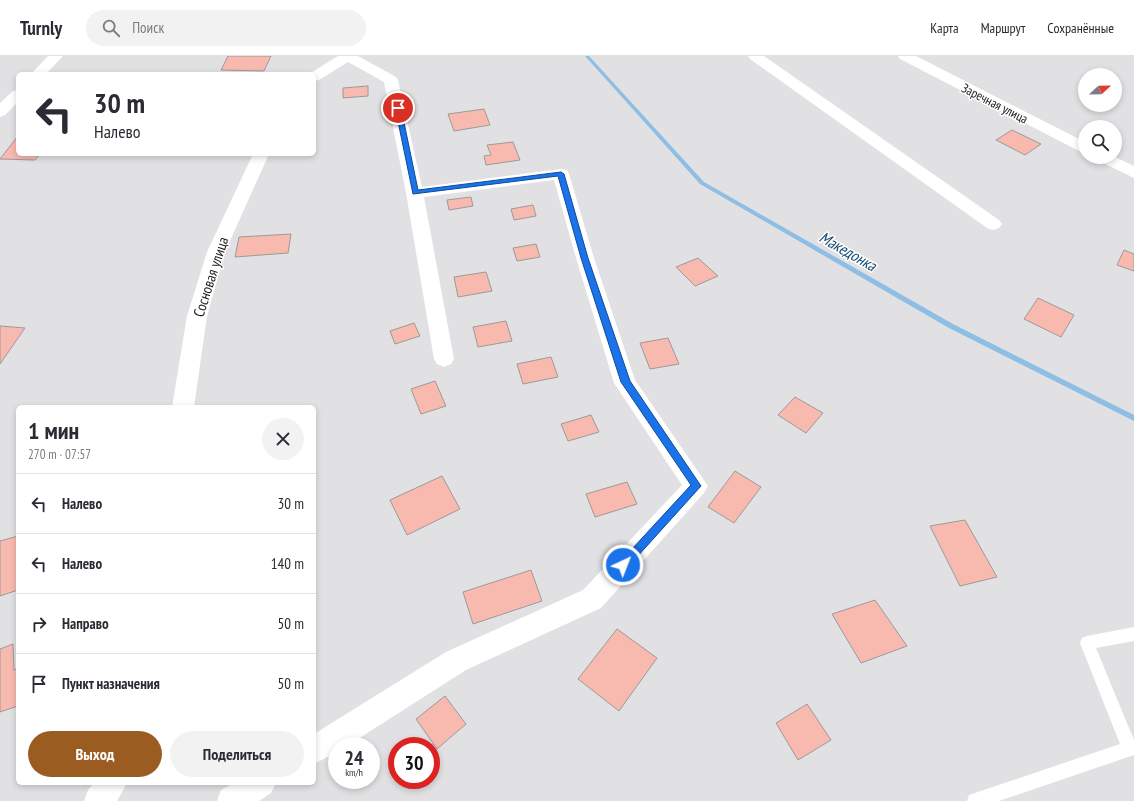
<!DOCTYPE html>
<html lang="ru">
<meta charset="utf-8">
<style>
:root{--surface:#fff;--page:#f2f2f3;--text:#2b2b33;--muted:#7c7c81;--line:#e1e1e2;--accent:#9a5c20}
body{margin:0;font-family:"PT Sans Narrow",sans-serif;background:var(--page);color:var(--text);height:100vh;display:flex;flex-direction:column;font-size:15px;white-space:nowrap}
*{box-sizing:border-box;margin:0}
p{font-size:13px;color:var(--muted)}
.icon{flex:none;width:22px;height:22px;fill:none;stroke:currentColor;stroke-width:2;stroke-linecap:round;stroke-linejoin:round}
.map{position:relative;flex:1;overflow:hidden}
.panel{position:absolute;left:16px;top:349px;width:300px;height:380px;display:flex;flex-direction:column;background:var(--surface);border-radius:6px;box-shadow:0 2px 6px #0003}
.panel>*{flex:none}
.hud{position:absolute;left:16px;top:16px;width:300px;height:84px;border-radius:6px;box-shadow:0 2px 6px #0003;background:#fff;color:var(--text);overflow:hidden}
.needle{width:26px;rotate:68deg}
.fabs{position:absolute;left:1078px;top:12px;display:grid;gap:8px}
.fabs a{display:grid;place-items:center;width:44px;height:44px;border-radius:50%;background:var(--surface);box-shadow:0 2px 6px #0003;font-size:20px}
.speed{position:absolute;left:328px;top:681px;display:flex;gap:8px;font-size:20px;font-weight:700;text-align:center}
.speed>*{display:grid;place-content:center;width:52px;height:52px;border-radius:50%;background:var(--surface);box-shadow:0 2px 6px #0003;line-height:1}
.speed small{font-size:10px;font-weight:400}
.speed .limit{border:6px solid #d22;background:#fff;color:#111}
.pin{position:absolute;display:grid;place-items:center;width:34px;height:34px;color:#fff;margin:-17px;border:2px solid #fff;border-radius:50%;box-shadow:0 1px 4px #0007}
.me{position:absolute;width:44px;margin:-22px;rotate:43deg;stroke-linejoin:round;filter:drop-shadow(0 0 3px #0008)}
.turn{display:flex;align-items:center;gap:14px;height:84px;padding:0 12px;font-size:18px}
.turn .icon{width:52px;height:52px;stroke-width:2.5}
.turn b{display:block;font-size:28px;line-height:34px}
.round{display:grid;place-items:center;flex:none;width:42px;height:42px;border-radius:21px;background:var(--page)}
.head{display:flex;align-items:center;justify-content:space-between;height:68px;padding:0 12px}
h1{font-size:24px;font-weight:800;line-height:30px}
.primary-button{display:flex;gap:8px;margin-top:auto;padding:8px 12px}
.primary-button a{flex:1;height:46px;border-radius:24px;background:var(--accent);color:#fff;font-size:16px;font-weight:800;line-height:46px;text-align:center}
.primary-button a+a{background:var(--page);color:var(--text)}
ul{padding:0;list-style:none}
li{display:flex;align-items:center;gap:12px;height:60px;padding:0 12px;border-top:1px solid var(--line)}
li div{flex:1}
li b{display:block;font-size:15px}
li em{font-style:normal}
header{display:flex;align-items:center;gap:24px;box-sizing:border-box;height:56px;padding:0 20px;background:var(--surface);border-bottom:1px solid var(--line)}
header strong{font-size:19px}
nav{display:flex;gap:22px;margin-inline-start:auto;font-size:14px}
.search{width:280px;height:36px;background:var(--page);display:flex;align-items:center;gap:10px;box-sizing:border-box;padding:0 14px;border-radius:22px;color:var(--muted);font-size:15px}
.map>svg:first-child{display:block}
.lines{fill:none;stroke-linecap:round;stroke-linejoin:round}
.stream{fill:#8ebee4;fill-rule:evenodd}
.building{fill:#f8b9af;stroke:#9c9a9a}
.lane{fill:#fff;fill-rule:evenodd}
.street{fill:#fff;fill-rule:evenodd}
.route{fill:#1a73e8;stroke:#114b97}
.labels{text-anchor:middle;stroke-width:3;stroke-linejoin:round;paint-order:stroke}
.far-street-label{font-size:13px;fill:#1c1c1d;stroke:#fff}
.street-label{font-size:15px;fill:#1c1c1d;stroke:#fff}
.water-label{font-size:16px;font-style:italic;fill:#164c72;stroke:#fff}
</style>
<header>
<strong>Turnly</strong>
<div class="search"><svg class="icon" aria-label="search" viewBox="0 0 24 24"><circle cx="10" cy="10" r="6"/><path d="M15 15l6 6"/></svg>Поиск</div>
<nav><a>Карта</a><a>Маршрут</a><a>Сохранённые</a></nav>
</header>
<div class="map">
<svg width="1134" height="745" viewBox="0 0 1134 745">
<rect width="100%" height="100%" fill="#e1e1e3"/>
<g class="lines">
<!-- stream -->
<path class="stream" d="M585 0H589L704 126 953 268 1134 359V365L949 272 700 128Z"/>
</g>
<!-- building -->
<g class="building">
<path d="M228 0H271L264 15 221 14Z"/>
<path d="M368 30V40L343 42V32Z"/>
<path d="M484 53 490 69 454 75 448 58Z"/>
<path d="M1012 74 1041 88 1025 99 996 84Z"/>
<path d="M18 80V98H40L35 104 0 103Z"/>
<path d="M513 86 520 104 486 109 484 100 491 99 487 89Z"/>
<path d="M471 141 473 150 449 154 447 144Z"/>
<path d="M533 149 536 160 514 164 511 153Z"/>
<path d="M291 178 288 197 235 201 239 181Z"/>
<path d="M536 188 540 201 517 205 513 192Z"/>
<path d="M1124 194 1134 198V215L1117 209Z"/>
<path d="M698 202 718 220 695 230 676 211Z"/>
<path d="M486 216 492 235 458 241 454 221Z"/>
<path d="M1038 242 1074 259 1061 281 1024 263Z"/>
<path d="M506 265 512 285 478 291 473 271Z"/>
<path d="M414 267 420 280 395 288 390 275Z"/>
<path d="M0 270 25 272 0 308Z"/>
<path d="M668 282 679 308 650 313 640 287Z"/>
<path d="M551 301 558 321 523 328 517 308Z"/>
<path d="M435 325 446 350 421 358 411 333Z"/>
<path d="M795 341 823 357 806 377 778 359Z"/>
<path d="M591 359 599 376 568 385 561 368Z"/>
<path d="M735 415 761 431 734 467 708 451Z"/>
<path d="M442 420 460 453 407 479 390 444Z"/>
<path d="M627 426 637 448 595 461 586 438Z"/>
<path d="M965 464 997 521 960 530 930 470Z"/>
<path d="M18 480V534L0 540V485Z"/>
<path d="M531 514 542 545 473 568 463 536Z"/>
<path d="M875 544 907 590 861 607 832 558Z"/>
<path d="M617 573 657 602 619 655 578 623Z"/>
<path d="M13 588 14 614 18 612V650L0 656V593Z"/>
<path d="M445 640 466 668 437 693 416 663Z"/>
<path d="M807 648 831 684 798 704 776 667Z"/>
</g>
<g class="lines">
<!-- lane -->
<path class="lane" d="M1134 571V585L1096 592 1134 684V699L999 745H967L969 739 975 737 1120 688 1080 587 1082 582 1087 580Z"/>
<!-- street -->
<g class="street">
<path d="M48 0H63L46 18H31Z"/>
<path d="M338 0H358L396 21 398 24 422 131 561 113 567 114 569 118 594 202 635 324 708 430 704 437 601 552 466 614 347 690H337V696L314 708V678L446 596 583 534 682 429 614 327 576 202 554 124 424 141 454 303 451 308 444 311 437 308 434 303 406 137 384 26 348 6 319 24 314 25V18H309Z"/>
<path d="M748 0H764L999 164 1002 168 999 172 993 174 987 172 750 3Z"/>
<path d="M898 0H916L1085 86V97L1079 95 900 3Z"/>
<path d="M18 34V46L5 59 0 61V47L13 35Z"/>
<path d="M253 98H269L225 196 207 260 194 351H172L187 260 207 196Z"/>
<path d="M1095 101H1115L1134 110V122L1097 104Z"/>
<path d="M94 727H127L117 745H84L88 734Z"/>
<path d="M234 727H276L271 737 259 745H217L221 734Z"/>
</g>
</g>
<!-- route -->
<path class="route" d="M395 51 401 52 418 134 561 116 564 118 588 202 630 325 701 430 627 512 623 514 620 512 618 509 620 506 691 429 621 326 581 202 558 120 413 138Z"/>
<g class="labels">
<!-- far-street labels -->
<g class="far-street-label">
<text transform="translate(995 47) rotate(27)" y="5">Заречная улица</text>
</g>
<!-- street labels -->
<g class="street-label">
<text transform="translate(211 221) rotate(-72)" y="5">Сосновая улица</text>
</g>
<!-- water labels -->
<g class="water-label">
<text transform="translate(848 195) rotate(30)" y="6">Македонка</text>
</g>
</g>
</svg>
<div class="fabs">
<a><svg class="needle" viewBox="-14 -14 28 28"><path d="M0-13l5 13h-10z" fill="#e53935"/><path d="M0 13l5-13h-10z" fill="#7c7c81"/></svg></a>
<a><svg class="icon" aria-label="search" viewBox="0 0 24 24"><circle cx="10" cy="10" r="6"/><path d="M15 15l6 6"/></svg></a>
</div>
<div class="speed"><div>24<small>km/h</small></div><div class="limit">30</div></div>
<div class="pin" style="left:398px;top:52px;background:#d93025"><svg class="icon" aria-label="arrive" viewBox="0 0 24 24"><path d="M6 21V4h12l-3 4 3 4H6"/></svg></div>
<svg class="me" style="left:623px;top:509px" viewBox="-20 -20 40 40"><circle r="17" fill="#1a73e8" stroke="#fff" stroke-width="3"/><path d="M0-11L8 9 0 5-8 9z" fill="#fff"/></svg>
<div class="hud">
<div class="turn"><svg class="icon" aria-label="left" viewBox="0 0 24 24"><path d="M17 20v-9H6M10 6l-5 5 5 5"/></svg><div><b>30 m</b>Налево</div></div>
</div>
<section class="panel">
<div class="head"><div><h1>1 мин</h1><p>270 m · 07:57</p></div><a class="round"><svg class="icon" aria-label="close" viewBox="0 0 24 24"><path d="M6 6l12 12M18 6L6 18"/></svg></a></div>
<ul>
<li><svg class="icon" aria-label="left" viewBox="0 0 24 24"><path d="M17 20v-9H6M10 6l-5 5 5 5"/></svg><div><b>Налево</b></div><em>30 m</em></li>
<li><svg class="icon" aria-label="left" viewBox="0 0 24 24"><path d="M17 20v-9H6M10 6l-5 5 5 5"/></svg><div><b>Налево</b></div><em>140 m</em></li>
<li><svg class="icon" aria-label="right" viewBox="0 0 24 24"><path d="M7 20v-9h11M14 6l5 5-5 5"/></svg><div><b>Направо</b></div><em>50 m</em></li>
<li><svg class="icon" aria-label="arrive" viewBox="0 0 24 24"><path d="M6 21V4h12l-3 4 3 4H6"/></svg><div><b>Пункт назначения</b></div><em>50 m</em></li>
</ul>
<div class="primary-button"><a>Выход</a><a>Поделиться</a></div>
</section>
</div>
